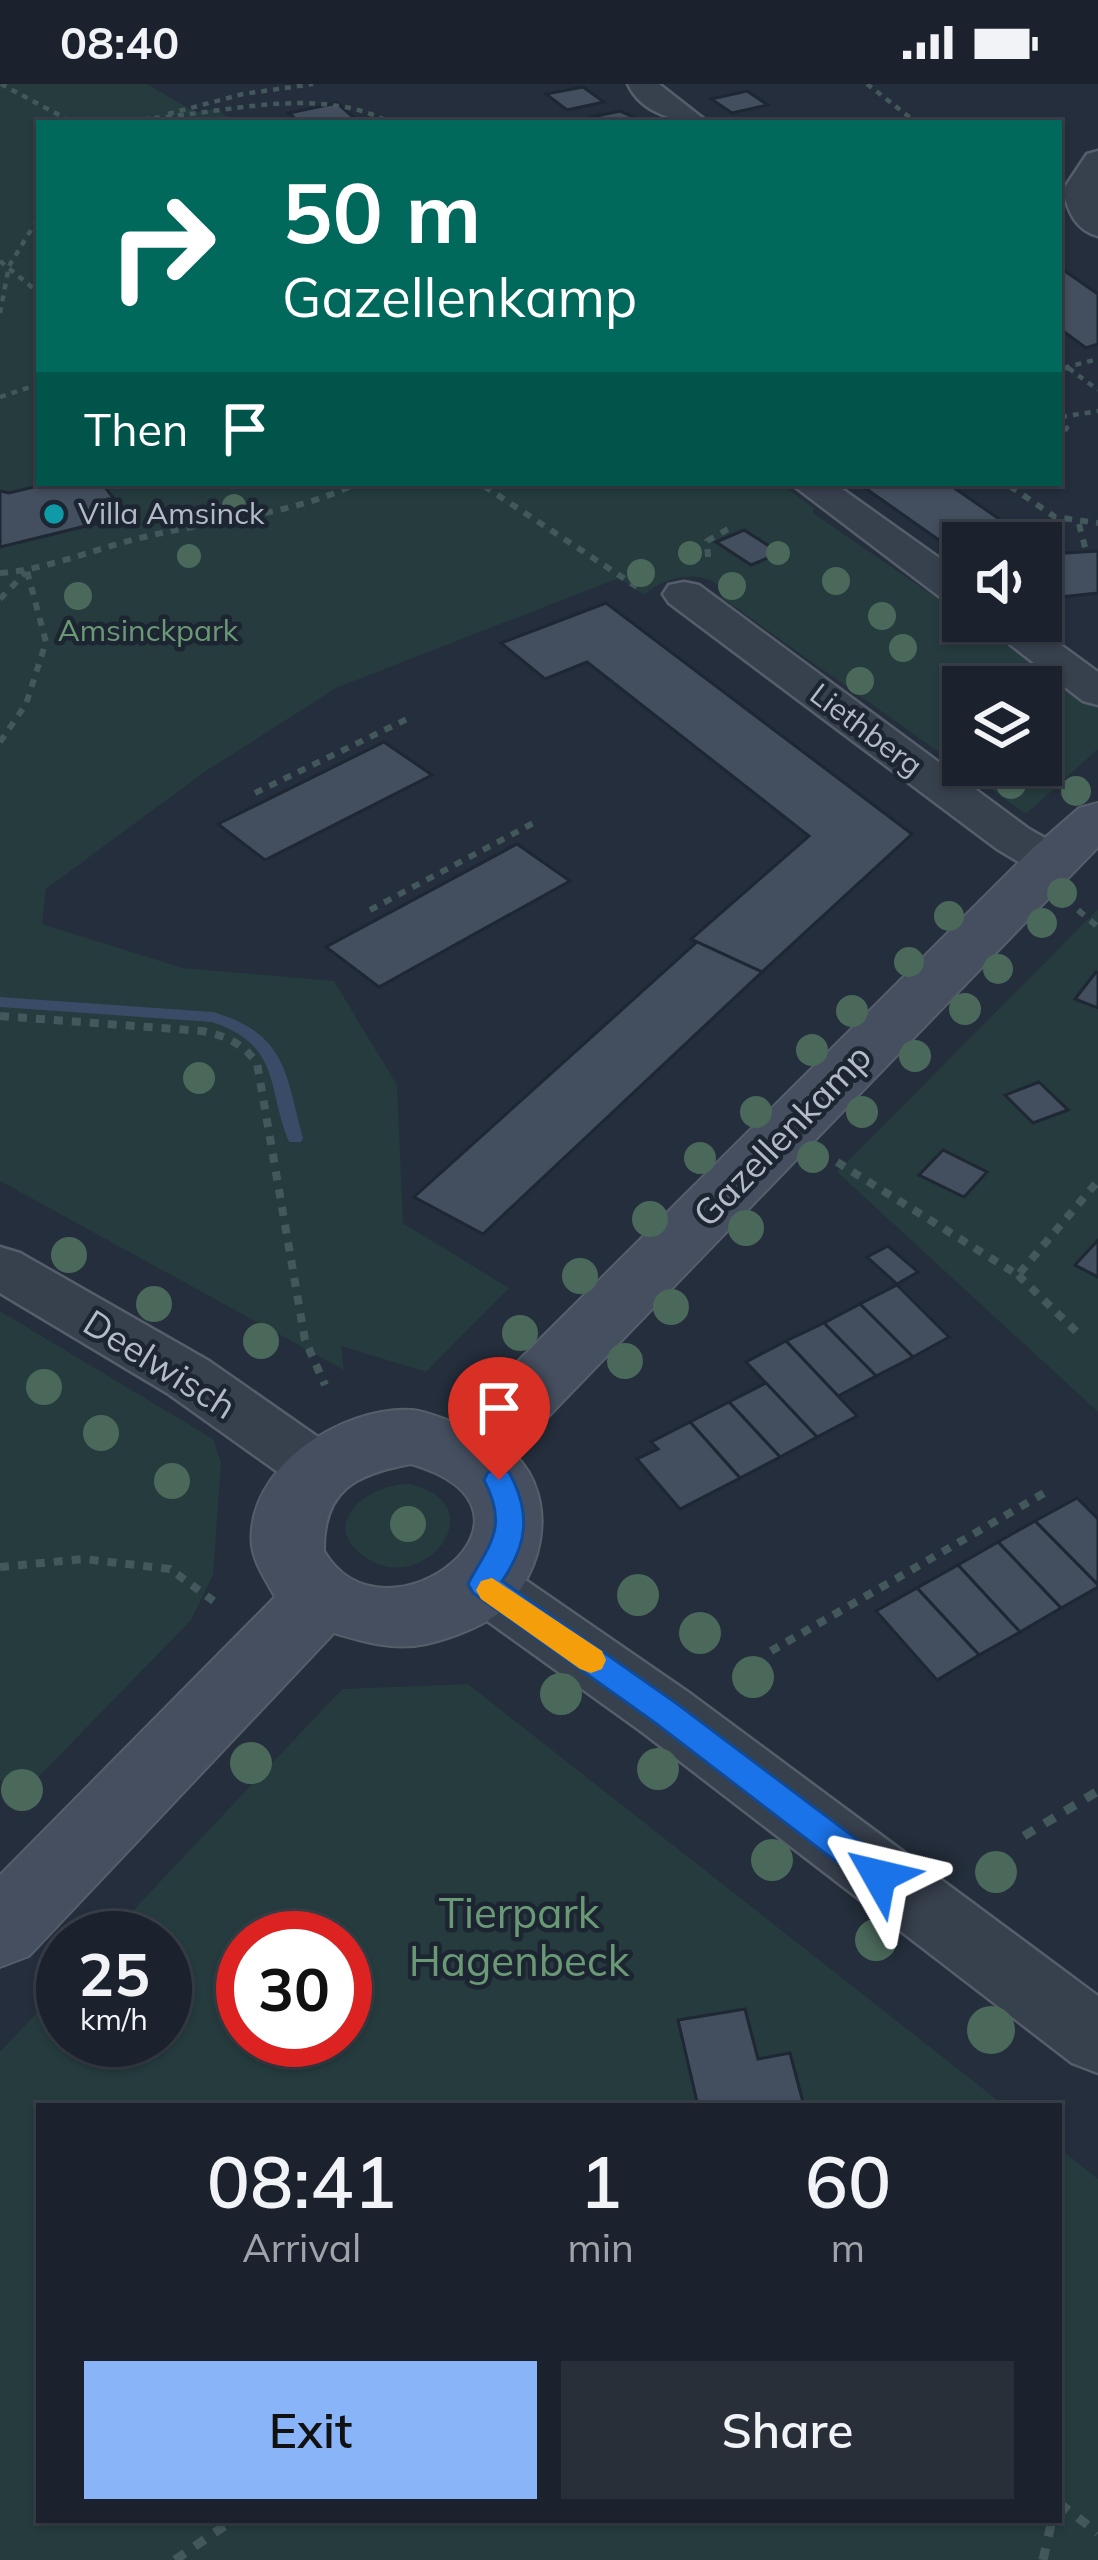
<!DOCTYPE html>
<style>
:root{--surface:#1b222d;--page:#282f39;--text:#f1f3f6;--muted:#a0a4aa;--line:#393f49;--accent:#89b4f7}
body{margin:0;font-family:Mulish,sans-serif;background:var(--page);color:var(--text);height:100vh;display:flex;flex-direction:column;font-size:45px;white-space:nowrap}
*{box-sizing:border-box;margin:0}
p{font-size:39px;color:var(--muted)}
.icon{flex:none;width:66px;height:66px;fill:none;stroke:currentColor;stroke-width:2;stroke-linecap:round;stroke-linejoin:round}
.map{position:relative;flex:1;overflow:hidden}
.sheet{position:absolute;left:36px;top:2019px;width:1026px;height:420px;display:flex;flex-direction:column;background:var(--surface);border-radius:0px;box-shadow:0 3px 9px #0004,0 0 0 3px var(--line)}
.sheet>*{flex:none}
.hud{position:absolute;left:36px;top:36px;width:1026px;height:366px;border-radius:0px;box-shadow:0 3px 9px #0004,0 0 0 3px var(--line);background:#00695c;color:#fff;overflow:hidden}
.controls{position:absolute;left:942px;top:438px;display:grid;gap:24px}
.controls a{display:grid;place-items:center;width:120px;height:120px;border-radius:0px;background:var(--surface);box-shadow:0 3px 9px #0004,0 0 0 3px var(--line);font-size:60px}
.speed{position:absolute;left:36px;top:1827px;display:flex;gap:24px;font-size:60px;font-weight:700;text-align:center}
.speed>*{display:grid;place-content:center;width:156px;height:156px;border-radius:50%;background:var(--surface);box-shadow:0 3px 9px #0004,0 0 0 3px var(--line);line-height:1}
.speed small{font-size:30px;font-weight:400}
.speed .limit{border:18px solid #d22;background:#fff;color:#111}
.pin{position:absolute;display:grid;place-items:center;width:102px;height:102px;color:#fff;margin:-123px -51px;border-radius:50% 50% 50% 0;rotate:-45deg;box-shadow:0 0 12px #0007}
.pin .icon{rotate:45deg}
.me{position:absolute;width:132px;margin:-66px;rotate:307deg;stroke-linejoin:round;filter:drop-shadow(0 0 9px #0008)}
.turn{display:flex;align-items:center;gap:42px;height:252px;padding:0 48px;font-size:54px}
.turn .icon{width:156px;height:156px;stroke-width:2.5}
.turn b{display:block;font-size:84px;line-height:102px}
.then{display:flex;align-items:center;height:114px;padding:0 48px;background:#0003;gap:24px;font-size:45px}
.eta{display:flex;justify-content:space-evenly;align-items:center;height:204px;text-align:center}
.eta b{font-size:72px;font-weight:600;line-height:84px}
.primary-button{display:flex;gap:24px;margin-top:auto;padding:24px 48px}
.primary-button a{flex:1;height:138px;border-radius:0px;background:var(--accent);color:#111;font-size:48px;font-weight:600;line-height:138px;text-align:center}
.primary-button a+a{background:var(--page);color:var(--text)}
.status{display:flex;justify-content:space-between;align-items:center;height:84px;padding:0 60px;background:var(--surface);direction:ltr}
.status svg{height:33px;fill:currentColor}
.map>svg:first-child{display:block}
.green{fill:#253b3d;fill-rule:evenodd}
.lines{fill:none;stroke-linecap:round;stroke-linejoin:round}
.stream{fill:#394b66;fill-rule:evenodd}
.building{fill:#434e5e;stroke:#1e2733;stroke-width:3}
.street-casing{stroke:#555e6a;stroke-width:5}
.secondary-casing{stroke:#555e6a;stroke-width:4}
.path-far3{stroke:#43585a;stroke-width:4.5;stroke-dasharray:6 6;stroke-linecap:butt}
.path-far2{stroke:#43585a;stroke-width:6;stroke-dasharray:8 8;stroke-linecap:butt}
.path-far1{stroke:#43585a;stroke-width:8;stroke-dasharray:9 9;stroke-linecap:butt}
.path{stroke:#43585a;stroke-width:9;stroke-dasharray:12 12;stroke-linecap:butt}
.street{fill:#37404d;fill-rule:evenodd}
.secondary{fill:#454f5f;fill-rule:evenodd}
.tree{fill:#4a695b}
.route{fill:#1a73e8;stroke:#114b97;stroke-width:3}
.slow{fill:#f59e0b}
.culture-dot{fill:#0f9aa8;stroke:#1c2531;stroke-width:4.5}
.labels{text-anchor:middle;stroke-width:9;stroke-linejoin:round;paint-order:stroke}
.far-poi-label{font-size:30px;fill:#b3bbc8;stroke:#1c2531;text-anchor:start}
.far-park-label{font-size:30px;fill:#6a9975;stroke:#1c2531}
.far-street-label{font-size:30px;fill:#b3bbc8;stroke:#1c2531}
.street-label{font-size:36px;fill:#b3bbc8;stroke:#1c2531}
.near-park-label{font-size:42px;fill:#6a9975;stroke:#1c2531}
</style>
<div class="status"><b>08:40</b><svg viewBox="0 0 49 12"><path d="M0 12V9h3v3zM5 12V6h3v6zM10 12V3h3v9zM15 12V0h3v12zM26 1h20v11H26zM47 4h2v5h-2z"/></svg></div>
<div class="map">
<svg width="1098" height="2476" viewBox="0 0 1098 2476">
<rect width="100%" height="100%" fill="#242e3c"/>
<!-- green -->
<g class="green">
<path d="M0 0H147L195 28 216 25 235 39H39V399H779L814 424 813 429 963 532V537H971L1098 625V665L1026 730 722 514 721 503C698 484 664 493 644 511L619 494 336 604 203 689 46 805 42 840 183 884 334 897 397 1001 403 1139 509 1204 426 1288 341 1262 344 1286 0 1097ZM963 603H1041V681H963Z"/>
<path d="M1098 825V1328L837 1088Z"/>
<path d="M0 1227 213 1355 221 1378 213 1491 191 1536 21 1711 0 1696Z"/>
<path d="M410 1400C497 1421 424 1513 366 1474 316 1440 368 1399 410 1400Z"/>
<path d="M468 1600 1005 2022H39V2436H1059V2064L1098 2095V2476H0V1968L63 1901V1956H165V1854H107L342 1605ZM243 1854H345V1956H243Z"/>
</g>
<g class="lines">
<!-- stream -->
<path class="stream" d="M0 913 213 928C287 950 285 988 303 1054L301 1058H289C266 1002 282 962 212 938L0 923Z"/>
</g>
<!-- building -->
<g class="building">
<path d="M583 3 604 18 567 26 546 10Z"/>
<path d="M747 7 768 21 732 29 711 15Z"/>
<path d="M337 19 360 39H300L289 29Z"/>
<path d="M620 27 645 39 583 35Z"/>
<path d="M1059 183 1098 210V260L1086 264 1059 244Z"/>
<path d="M50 399H102L123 427 94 434 98 439 0 463V407L9 409Z"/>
<path d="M858 399H947L1034 459H963V473Z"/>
<path d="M744 446 780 469 751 481 716 458Z"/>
<path d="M1041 463 1050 470 1098 467V509L1041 515Z"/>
<path d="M606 519 912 750 762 888 691 855 809 752 587 578 545 595 501 559Z"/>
<path d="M384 658 432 691 265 776 218 740Z"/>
<path d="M517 760 570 797 379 903 326 863Z"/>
<path d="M697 858 762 888 483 1150 414 1113Z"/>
<path d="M1096 888 1098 889V924L1075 915Z"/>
<path d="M1039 998 1068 1026 1033 1039 1005 1011Z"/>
<path d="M943 1066 987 1088 964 1113 919 1091Z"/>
<path d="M1098 1156V1193L1075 1181Z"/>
<path d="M888 1162 918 1188 897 1200 867 1173Z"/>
<path d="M897 1201 949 1253 913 1273 860 1220Z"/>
<path d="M860 1220 913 1273 876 1292 824 1239Z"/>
<path d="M824 1239 876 1292 838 1312 786 1257Z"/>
<path d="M786 1257 838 1312 857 1332 817 1353 746 1278Z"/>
<path d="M766 1299 817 1353 780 1373 729 1318Z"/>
<path d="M729 1318 780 1373 740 1394 690 1338Z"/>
<path d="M690 1338 740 1394 680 1425 637 1375 658 1365 651 1358Z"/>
<path d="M1077 1414 1098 1435V1501L1035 1437Z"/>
<path d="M1035 1437 1098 1501V1503L1061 1524 998 1458Z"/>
<path d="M998 1458 1061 1524 1020 1548 958 1481Z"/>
<path d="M958 1481 1020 1548 979 1571 917 1504Z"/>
<path d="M917 1504 979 1571 937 1596 876 1527Z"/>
<path d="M745 1925 758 1975 790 1969 804 2022H698L678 1936Z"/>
</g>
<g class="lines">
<defs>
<g id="street">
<path d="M628 0H659L709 39C679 39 641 30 628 0Z"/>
<path d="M1098 67V152C1075 146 1068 127 1063 106L1087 70Z"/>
<path d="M790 399H834L963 491V522L948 519Z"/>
<path d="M684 498 699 501 1029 745 1068 767 1074 777 1068 787C1039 794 1021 779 997 765L669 519 663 510 669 501Z"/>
<path d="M980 537H1028L1098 588V621L1083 617Z"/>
<path d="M0 1163 20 1169 209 1277 338 1367 347 1384 338 1401 317 1408 296 1401 167 1309 0 1209Z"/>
<path d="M483 1474 505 1482 688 1608 1098 1912V1989L1072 1979 642 1648 461 1518 452 1500 461 1482Z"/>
</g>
<path id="secondary" d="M1098 719V763L513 1369C563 1415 543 1504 487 1537 470 1547 444 1556 426 1560 394 1567 364 1558 334 1549L29 1872 0 1883V1791L275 1513C267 1498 254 1479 252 1462 244 1385 341 1322 412 1326 426 1327 443 1335 456 1339L1032 765 1079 724ZM411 1380C572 1427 385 1571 324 1467 323 1406 356 1390 411 1380Z"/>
</defs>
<!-- street casing -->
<use href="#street" class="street-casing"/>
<!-- secondary casing -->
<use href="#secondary" class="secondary-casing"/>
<!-- path-far3 -->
<g class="path-far3">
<path d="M1 0 74 39"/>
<path d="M867 0 917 39"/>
<path d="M168 30 243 10 313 0"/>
<path d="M154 34C230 28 320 1 391 39"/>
<path d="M120 39 153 34"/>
<path d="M0 177 39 209"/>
<path d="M0 229 9 182 39 133"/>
<path d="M1059 277 1098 306"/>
<path d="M1059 296 1067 283 1098 275"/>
<path d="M0 313 39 300"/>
<path d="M1059 332 1067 344 1059 353"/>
<path d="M1061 333 1098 327"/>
<path d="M479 399 489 405"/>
<path d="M1005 399 1014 405"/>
<path d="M345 405 359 399"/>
</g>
<!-- path-far2 -->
<g class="path-far2">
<path d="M484 402 637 503"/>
<path d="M1010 402 1055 433 1098 439"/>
<path d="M1079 440 1086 467"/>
<path d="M708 473 707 457 728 445"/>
<path d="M0 489C50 485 96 464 144 453 214 436 285 432 351 402"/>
<path d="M0 515 26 488"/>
<path d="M0 658 26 620 46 558 27 487"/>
<path d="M255 709 407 635"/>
<path d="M370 826 539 736"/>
<path d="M1078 826 1098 843"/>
</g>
<!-- path-far1 -->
<g class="path-far1">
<path d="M0 932 202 947C226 952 242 959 257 979L305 1256 325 1301"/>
<path d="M837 1078 1018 1191 1098 1097"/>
<path d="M1018 1191 1081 1252"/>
<path d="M0 1483 84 1475 170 1485 215 1518"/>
<path d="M771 1567 1046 1408"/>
</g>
<!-- path -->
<g class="path">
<path d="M1024 1752 1098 1707"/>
<path d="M1059 2419 1098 2449"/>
<path d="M175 2476 233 2436"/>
<path d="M1043 2476 1052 2436"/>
</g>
<!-- street -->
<use href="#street" class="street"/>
<!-- secondary -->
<use href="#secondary" class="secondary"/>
</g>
<!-- trees -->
<g class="tree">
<circle cx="234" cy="422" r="12"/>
<circle cx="690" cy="469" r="12"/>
<circle cx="778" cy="469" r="12"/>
<circle cx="189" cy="472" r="12"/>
<circle cx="641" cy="489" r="14"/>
<circle cx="836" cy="497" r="14"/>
<circle cx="732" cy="502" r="14"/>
<circle cx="78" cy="512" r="14"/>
<circle cx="882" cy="532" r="14"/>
<circle cx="903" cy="564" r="14"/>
<circle cx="860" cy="597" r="14"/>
<circle cx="1011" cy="700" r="15"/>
<circle cx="1076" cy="707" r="15"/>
<circle cx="1062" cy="809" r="15"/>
<circle cx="949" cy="832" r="15"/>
<circle cx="1042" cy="839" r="15"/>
<circle cx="909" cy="878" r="15"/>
<circle cx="998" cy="885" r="15"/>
<circle cx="965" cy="925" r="16"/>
<circle cx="852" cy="927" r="16"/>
<circle cx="812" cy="966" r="16"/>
<circle cx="915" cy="972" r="16"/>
<circle cx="199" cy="994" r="16"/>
<circle cx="756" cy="1028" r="16"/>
<circle cx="862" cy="1028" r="16"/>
<circle cx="813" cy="1073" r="16"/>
<circle cx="700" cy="1074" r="16"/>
<circle cx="650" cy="1135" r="18"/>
<circle cx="746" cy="1144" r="18"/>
<circle cx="69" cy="1171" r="18"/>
<circle cx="580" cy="1192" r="18"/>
<circle cx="154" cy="1220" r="18"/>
<circle cx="671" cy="1223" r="18"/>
<circle cx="520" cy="1249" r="18"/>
<circle cx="261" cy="1257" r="18"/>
<circle cx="625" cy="1277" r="18"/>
<circle cx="44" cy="1303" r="18"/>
<circle cx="101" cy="1349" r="18"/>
<circle cx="172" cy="1397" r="18"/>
<circle cx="408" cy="1440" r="18"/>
<circle cx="638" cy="1511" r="21"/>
<circle cx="700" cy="1549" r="21"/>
<circle cx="753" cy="1593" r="21"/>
<circle cx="561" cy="1610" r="21"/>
<circle cx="251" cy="1679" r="21"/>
<circle cx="658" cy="1685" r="21"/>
<circle cx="22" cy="1706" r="21"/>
<circle cx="772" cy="1776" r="21"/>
<circle cx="996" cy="1788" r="21"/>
<circle cx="876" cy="1856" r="21"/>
<circle cx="991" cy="1946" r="24"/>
</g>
<!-- route -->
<path class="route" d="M499 1385 509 1388C531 1429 528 1460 502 1497L676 1619 891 1781 896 1792 891 1802 879 1807 868 1802 654 1638 473 1509 468 1500C489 1460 509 1444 484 1396L488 1388Z"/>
<!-- slow -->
<path class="slow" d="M492 1494 602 1567 606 1576 602 1585 591 1589 580 1585 481 1515 476 1506 481 1497Z"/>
<!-- markers -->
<circle class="culture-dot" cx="54" cy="430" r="12"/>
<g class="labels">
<!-- far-poi labels -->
<g class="far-poi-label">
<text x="78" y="440">Villa Amsinck</text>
</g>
<!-- far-park labels -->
<g class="far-park-label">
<text x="148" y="557">Amsinckpark</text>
</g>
<!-- far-street labels -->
<g class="far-street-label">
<text transform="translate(866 646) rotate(37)" y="10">Liethberg</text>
</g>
<!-- street labels -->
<g class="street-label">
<text transform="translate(782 1051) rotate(-46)" y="13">Gazellenkamp</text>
<text transform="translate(160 1280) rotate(32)" y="13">Deelwisch</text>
</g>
<!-- near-park labels -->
<g class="near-park-label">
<text x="519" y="1844">Tierpark<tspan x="519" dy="48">Hagenbeck</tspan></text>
</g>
</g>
</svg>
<div class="controls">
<a><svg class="icon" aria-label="sound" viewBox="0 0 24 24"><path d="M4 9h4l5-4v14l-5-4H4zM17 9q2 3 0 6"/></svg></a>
<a><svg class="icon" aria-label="layers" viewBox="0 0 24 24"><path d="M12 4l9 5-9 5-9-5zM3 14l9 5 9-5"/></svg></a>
</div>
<div class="speed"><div>25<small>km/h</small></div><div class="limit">30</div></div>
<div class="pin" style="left:499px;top:1396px;background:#d93025"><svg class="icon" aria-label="arrive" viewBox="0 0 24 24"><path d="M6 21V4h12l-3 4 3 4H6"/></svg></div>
<svg class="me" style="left:879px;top:1792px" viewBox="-20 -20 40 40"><path d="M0-17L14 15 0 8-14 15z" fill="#1a73e8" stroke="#fff" stroke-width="4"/></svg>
<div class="hud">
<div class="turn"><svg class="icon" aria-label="right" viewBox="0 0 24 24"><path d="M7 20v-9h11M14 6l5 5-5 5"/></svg><div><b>50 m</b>Gazellenkamp</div></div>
<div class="then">Then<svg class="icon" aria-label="arrive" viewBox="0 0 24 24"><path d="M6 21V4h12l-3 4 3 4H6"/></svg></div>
</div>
<section class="sheet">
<div class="eta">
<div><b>08:41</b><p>Arrival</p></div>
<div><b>1</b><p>min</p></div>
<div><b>60</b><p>m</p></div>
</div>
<div class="primary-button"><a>Exit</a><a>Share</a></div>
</section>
</div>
